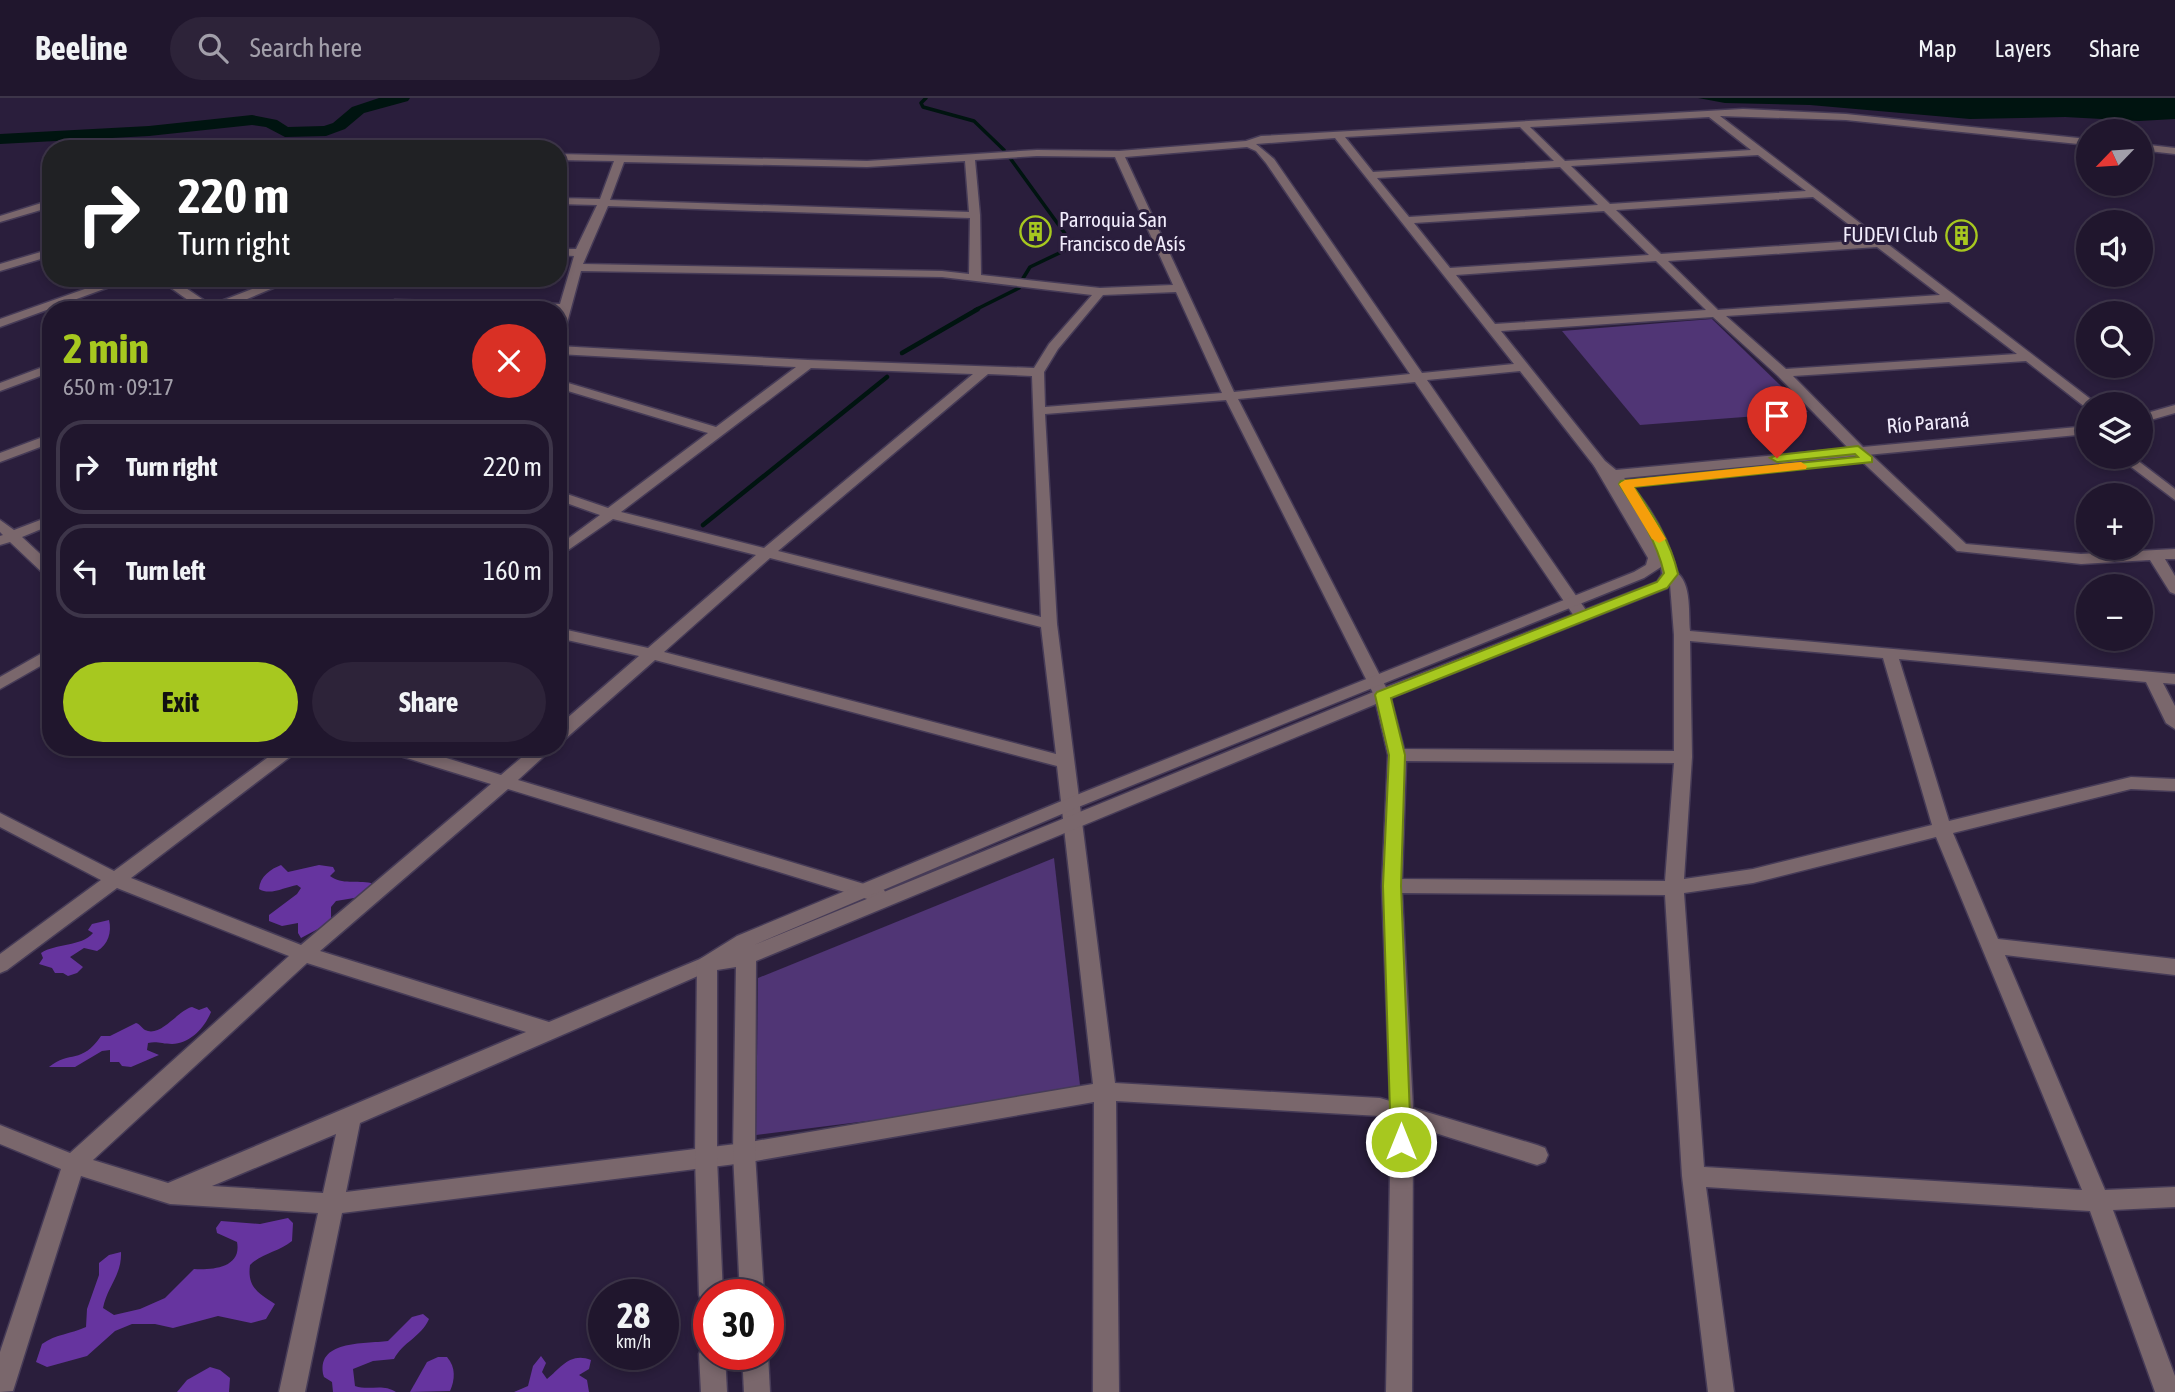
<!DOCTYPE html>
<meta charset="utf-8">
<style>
:root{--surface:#20162d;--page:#2d2339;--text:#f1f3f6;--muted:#a29faa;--line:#3d3549;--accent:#a7c81f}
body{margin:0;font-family:"Asap Condensed",sans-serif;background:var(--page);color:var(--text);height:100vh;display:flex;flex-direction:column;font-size:26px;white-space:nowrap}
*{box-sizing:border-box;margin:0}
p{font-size:23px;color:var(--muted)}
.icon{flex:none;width:38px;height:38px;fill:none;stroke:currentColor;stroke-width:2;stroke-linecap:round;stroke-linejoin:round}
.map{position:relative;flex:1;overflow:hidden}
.sheet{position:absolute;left:42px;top:203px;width:525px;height:455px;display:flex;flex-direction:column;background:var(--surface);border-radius:28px;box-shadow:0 4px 10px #0003,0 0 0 2px var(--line)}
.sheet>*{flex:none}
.hud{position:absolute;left:42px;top:42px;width:525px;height:147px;border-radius:28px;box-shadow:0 4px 10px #0003,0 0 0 2px var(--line);background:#202124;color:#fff;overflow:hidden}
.needle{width:46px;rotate:245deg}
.tools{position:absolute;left:2076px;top:21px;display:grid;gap:14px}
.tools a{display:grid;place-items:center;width:77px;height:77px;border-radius:50%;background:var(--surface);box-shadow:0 4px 10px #0003,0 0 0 2px var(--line);font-size:35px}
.speed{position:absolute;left:588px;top:1181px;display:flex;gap:14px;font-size:35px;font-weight:700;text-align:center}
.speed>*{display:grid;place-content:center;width:91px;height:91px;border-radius:50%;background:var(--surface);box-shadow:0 4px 10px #0003,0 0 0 2px var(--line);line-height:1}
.speed small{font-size:18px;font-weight:400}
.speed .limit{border:10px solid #d22;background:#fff;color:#111}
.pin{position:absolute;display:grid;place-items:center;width:60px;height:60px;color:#fff;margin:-72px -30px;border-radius:50% 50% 50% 0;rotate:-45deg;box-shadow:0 0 7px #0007}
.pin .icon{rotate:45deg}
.me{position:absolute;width:77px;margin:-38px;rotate:0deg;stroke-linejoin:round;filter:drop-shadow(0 0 5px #0008)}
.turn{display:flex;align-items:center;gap:24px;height:147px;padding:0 21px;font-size:32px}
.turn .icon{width:91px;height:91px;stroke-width:2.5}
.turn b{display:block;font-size:49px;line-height:60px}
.round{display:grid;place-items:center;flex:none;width:74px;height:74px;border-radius:37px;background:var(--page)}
.summary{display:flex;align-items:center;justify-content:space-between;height:119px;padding:0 21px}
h1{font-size:42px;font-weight:700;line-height:52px;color:var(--accent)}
.button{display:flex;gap:14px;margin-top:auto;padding:14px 21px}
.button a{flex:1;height:80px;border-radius:42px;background:var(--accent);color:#111;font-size:28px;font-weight:700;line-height:80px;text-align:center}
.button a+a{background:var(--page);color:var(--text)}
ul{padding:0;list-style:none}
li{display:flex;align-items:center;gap:21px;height:94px;margin:0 14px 10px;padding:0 7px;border:4px solid var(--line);border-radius:28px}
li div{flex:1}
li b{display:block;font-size:26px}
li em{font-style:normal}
header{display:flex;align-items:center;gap:42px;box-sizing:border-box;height:98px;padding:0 35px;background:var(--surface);border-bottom:2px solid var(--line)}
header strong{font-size:33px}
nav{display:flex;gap:38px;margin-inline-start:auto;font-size:24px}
.search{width:490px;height:63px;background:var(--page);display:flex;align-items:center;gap:18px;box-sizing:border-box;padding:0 24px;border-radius:38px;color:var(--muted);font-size:26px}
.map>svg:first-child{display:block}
.green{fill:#503575}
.forest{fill:#66349f}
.water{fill:#001410}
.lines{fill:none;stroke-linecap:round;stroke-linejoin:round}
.stream-far1{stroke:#001410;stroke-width:3.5}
.stream{stroke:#001410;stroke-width:4.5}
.river{fill:#001410;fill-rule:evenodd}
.minor-casing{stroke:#463b57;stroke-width:3}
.tertiary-casing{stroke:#463b57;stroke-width:3}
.minor{fill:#7a676c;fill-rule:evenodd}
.tertiary{fill:#7a676c;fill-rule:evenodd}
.route{fill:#a7c81f;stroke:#6d8214;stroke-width:2}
.slow{fill:#f59e0b}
.labels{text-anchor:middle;stroke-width:6;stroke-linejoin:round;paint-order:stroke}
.far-poi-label{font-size:21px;fill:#f1ecfc;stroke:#2a1e3c;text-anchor:start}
.far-street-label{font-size:21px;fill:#f1ecfc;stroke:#2a1e3c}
</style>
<header>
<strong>Beeline</strong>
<div class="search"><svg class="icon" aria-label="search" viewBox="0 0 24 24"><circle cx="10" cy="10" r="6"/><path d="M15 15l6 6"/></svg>Search here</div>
<nav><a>Map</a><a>Layers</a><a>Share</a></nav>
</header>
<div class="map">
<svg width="2175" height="1294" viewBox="0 0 2175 1294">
<rect width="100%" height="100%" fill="#2a1e3c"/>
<!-- green -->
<g class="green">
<path d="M1712 221 1808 314 1640 327 1562 233Z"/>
<path d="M1054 760 1081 996 756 1037 758 880Z"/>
</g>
<!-- forest -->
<g class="forest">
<path d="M281 767 288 774 319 767 333 769 335 773 330 778C342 787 357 782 371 785L372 790 360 799 336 803 331 809V824L301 840 298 835V825L282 828 269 823V817L297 796 301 790 297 787C285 789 270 798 259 791 260 778 271 771 281 767Z"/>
<path d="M109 822C112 834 108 847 97 853L84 850 70 859 83 869 77 875 68 878 63 875H55L52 870 39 866 43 860 41 855C56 845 81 849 93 835L88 832 92 826Z"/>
<path d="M192 909 199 912 207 909 211 914C205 929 190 946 172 946 162 946 157 943 148 945L147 952 159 957 131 969 122 968 119 964H110V952L102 953 75 969H49C70 952 81 967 101 938H110L136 925C140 926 142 930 145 932 161 940 178 912 192 909Z"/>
<path d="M288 1120 293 1125 292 1143C279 1154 262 1155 250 1167 247 1189 258 1195 275 1206L266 1221 251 1225 218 1218 173 1230 155 1226H132L115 1233 87 1258 47 1269 36 1264 42 1246C56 1236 71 1236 86 1229L87 1211 99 1177V1165L109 1157 121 1154C122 1177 107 1189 103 1210L114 1217 140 1211 165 1200 194 1171C212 1172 242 1170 237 1144L217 1135 216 1130 221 1123 260 1126Z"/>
<path d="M423 1216 429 1221C421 1239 403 1244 394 1261L373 1263 353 1271 355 1288C370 1293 382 1285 396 1294H333L332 1284 324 1279C314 1242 364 1246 388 1243L412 1219Z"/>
<path d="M541 1258 546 1265 542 1274 547 1281C561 1270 570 1254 591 1262L589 1271 579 1277 587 1282 589 1294H514L528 1288 533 1268Z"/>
<path d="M438 1259H447C456 1269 455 1282 450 1293L410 1294 427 1264Z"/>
<path d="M210 1269 220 1272 230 1280 229 1294H177L187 1282Z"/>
</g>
<!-- water -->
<path class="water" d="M1698 0H2175V21L2139 23 2065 19 1970 21 1810 7 1725 5Z"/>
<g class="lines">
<!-- stream-far1 -->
<g class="stream-far1">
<path d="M926 0 921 5 923 9 974 23 1004 52"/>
<path d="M1010 60 1074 148 1030 169 1022 182"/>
<path d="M975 212 1019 190"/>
</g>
<!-- stream -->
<g class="stream">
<path d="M902 255 978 211"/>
<path d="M703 427 887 279"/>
</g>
<!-- river -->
<path class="river" d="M379 0H410L408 3 364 15 345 31 326 38 285 39 266 29 252 27 149 38 0 46V36L149 28 252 17 277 22 288 29 324 28 333 25 352 9Z"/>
<defs>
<g id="minor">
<path d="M1743 11 1846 16 2088 41V47L1846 22 1720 18 2097 306 2085 309 2026 263 1793 278 1863 349 1966 446 2081 456 2175 451V461H2165L2175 478V496L2170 494 2150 462 2081 466 1957 453 1853 355 1778 278 1713 219 1501 233 1605 363V369H1595L1520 273 1427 282 1590 518 1582 523 1576 521 1415 284 1238 301 1390 597 1404 651 1674 653V537L1670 486 1662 476 1670 471C1693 478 1688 514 1690 533L2175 576V586L2163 585 2175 608V631L2166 625 2146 584 1899 561 1949 723 2131 679 2175 681V693L2131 691 1953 735 1998 841 2175 861V877L2005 857 2105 1092 2175 1089V1109L2113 1112 2175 1278V1294H2155L2090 1113 1706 1089 1734 1294H1708L1682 1078 1665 797 1402 795 1413 1010 1537 1047 1545 1050 1548 1057 1545 1064 1537 1067 1413 1028 1412 1294H1386L1391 1022 1380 1018 1116 1003 1119 1294H1093L1094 1004 744 1065 342 1115 305 1294H279L318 1115 170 1106 81 1078 13 1293 0 1294V1254L61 1071 0 1046V1027L70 1055 289 858 117 790 7 872 0 875V856L101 782 0 729V715L114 773 282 649H303L131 780 301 847 491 686 384 653 381 649H411L501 677 534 649H554L518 682 884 792 887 797 884 802 877 804 508 691 320 853 549 924 700 861 707 858 714 861 717 866 714 871 360 1025 346 1094 744 1045 1093 986 1057 668 655 562 564 642 558 644V628L639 558 558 540V530L648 550 756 457 613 421 558 459V448L600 417 558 402V393L608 410 708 335 558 290V282L716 329 796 269 558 256V248L808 262 1034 270 1049 246 1092 197 942 179 581 173 564 236 558 240V212L396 210 368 212 395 202 560 206 574 158 558 157V151H576L597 107 558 106V100L600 101 614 63 558 62V56L867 63 1037 52 1119 53 1246 43 1261 38ZM1709 19 1751 52 1565 63 1530 29ZM1520 29 1554 63 1373 74 1345 39ZM1335 40 1514 266 1422 275 1274 61 1256 46ZM1247 49 1256 53 1266 65 1410 276 1234 294 1125 59ZM1758 57 1806 93 1610 106 1571 68ZM1037 58 1115 59 1173 187 1100 190 981 177 980 117 975 62ZM965 63 969 114 610 102 624 64 867 69ZM1560 69 1598 107 1409 119 1377 80ZM1813 99 1869 142 1661 156 1616 112ZM608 108 970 120 969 176 942 173 583 166ZM1604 113 1649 157 1450 170 1414 125ZM1877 149 1940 197 1718 212 1668 163ZM1656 163 1706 212 1495 226 1456 177ZM1176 194 1222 295 1045 309 1044 274 1058 251 1103 197ZM1949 204 2017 256 1786 271 1726 218ZM811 270 973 276 764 450 621 414ZM988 276 1032 278 1041 519 778 453ZM1226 302 1374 597 1388 657 1382 788 1390 1003 1380 1000 1115 985 1057 526 1045 316ZM770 460 1041 529 1056 656 664 554ZM1690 543 1883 560 1932 727 1753 771 1684 781 1692 659ZM1406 663 1674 665 1665 783 1402 781ZM1936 739 2082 1092 1704 1069 1684 795 1753 785ZM307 865 526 934 168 1085 93 1062ZM336 1036 323 1095 212 1088Z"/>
<path d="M2140 46 2175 50V56L2140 52Z"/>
<path d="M51 102V109L0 124V118Z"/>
<path d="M51 151V158L0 173V166Z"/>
<path d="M116 180H134L0 229V221Z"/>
<path d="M157 180H171L211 207 280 180H297L221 212H202Z"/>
<path d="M51 266V274L0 293V285Z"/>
<path d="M51 336V345L0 364V355Z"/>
<path d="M2118 359H2133L2175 391V402Z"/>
<path d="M51 418V427L22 439 51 466V480L46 478 10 444 0 447V438L3 437 0 434V422L14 432Z"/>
<path d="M51 550V562L0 591V579Z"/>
</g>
<g id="tertiary">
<path d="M2175 307V315L2140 325V317Z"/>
<path d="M2088 328V336L1624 380C1651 407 1668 439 1678 476L1667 490 1388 601 756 863 755 1055 764 1197H740L733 1055 736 869 717 872V1060L723 1197H709V1207L702 1205 699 1197 695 1060 697 866 700 861 737 838 1064 702 1634 474 1646 467 1648 460 1593 366 1595 363H1605L1616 372ZM1661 469 1662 476 1657 484 1376 593 754 847 1076 710 1644 480Z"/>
<path d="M709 1245V1256H725L727 1294H701L699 1256 703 1248Z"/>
<path d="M742 1256H768L770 1294H744Z"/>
</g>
</defs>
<!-- minor casing -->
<use href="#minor" class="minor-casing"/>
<!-- tertiary casing -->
<use href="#tertiary" class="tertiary-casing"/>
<!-- minor -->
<use href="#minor" class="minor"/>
<!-- tertiary -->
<use href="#tertiary" class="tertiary"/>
</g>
<!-- route -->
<path class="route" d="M1858 348 1872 359V364L1634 389C1653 417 1670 442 1678 476L1667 490 1391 600 1405 657 1401 788 1411 1044 1408 1051 1401 1053 1394 1051 1391 1044 1383 788 1389 657 1375 597 1377 594 1657 484 1664 475C1656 441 1638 415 1619 386L1621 383 1858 359 1855 356 1777 364 1770 360 1777 357Z"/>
<!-- slow -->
<path class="slow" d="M1801 364 1807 368 1806 371 1634 389 1666 441 1659 445 1652 441 1619 386 1625 382Z"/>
<!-- icons -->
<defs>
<symbol id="building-ring" viewBox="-11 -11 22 22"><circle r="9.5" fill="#2a1e3c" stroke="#a7c81f" stroke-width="1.5"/><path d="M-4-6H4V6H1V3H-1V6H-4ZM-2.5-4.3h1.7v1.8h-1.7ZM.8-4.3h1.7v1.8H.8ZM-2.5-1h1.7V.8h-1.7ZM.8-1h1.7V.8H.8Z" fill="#a7c81f"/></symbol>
</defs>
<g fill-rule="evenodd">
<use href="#building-ring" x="1018" y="116" width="35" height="35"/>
<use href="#building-ring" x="1944" y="120" width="35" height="35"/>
</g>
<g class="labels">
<!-- far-poi labels -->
<g class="far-poi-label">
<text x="1059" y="129">Parroquia San<tspan x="1059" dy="24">Francisco de Asís</tspan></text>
<text x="1938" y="144" text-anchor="end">FUDEVI Club</text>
</g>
<!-- far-street labels -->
<g class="far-street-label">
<text transform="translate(1928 325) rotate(-5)" y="7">Río Paraná</text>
</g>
</g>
</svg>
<div class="tools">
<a><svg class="needle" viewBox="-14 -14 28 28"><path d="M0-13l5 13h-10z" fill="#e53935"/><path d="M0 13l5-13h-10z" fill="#a29faa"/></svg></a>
<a><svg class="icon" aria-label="sound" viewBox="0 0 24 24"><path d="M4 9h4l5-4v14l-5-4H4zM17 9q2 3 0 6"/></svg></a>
<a><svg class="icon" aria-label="search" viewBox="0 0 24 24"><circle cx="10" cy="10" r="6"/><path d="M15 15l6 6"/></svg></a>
<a><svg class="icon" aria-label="layers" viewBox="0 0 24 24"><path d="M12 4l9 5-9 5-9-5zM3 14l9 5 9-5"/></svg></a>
<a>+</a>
<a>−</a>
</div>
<div class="speed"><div>28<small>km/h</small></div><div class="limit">30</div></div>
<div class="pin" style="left:1777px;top:360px;background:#d93025"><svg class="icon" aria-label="arrive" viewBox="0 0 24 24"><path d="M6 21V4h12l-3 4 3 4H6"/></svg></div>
<svg class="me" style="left:1401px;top:1044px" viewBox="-20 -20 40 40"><circle r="17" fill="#a7c81f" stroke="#fff" stroke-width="3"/><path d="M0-11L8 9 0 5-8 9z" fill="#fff"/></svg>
<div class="hud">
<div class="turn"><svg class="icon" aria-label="right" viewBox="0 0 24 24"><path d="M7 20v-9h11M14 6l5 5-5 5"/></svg><div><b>220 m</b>Turn right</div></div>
</div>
<section class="sheet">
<div class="summary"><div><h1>2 min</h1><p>650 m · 09:17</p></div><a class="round" style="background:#d93025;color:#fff"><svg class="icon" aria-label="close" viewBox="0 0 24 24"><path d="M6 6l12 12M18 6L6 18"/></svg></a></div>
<ul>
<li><svg class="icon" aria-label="right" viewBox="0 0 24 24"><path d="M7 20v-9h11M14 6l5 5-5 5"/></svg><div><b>Turn right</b></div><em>220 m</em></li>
<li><svg class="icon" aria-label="left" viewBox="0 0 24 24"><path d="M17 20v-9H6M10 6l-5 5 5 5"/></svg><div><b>Turn left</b></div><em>160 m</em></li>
</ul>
<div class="button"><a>Exit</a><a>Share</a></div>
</section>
</div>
